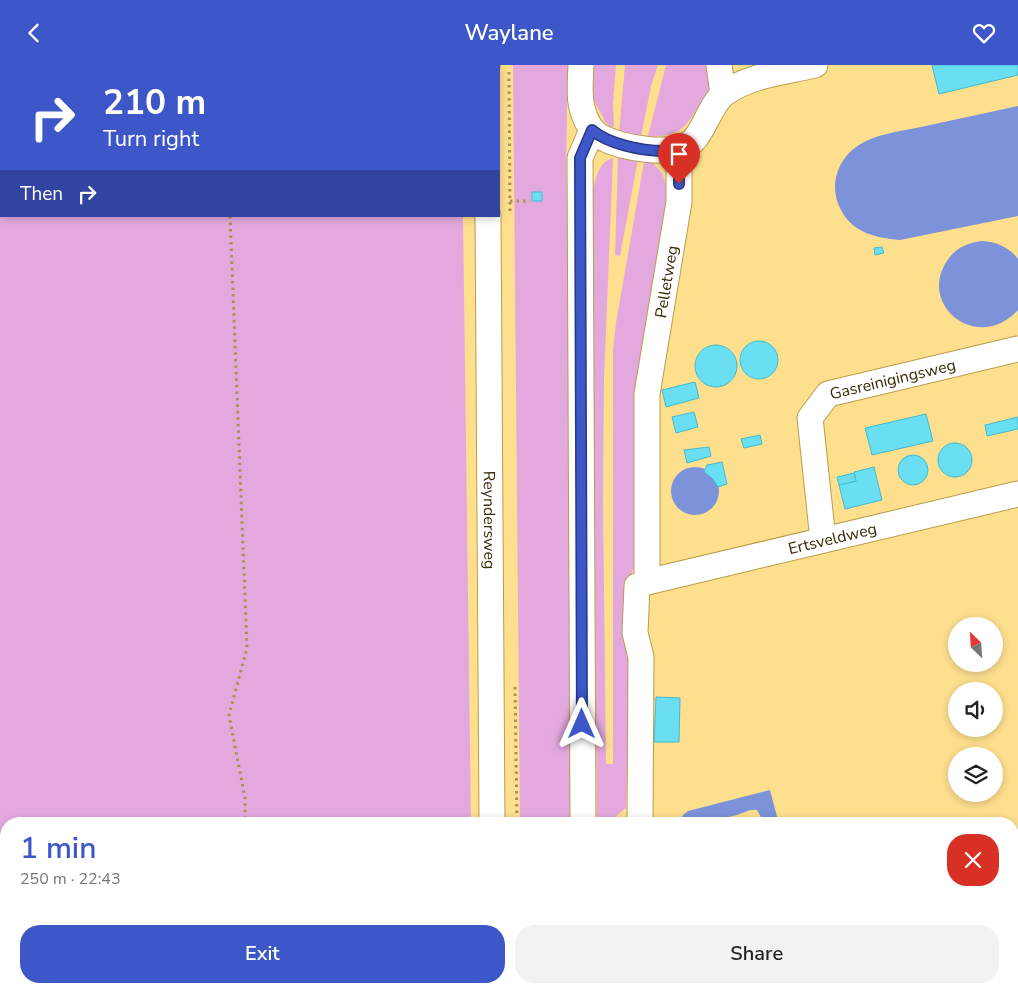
<!DOCTYPE html>
<meta charset="utf-8">
<style>
:root{--surface:#fff;--page:#f2f2f2;--text:#222;--muted:#767676;--accent:#3d56c8}
body{margin:0;font-family:"Nunito Sans",sans-serif;background:var(--page);color:var(--text);height:100vh;display:flex;flex-direction:column;font-size:19px;white-space:nowrap}
*{box-sizing:border-box;margin:0}
p{font-size:16px;color:var(--muted)}
.icon{flex:none;width:28px;height:28px;fill:none;stroke:currentColor;stroke-width:2;stroke-linecap:round;stroke-linejoin:round}
.map{position:relative;flex:1;overflow:hidden}
.side{position:absolute;left:0px;top:752px;width:1019px;height:176px;display:flex;flex-direction:column;background:var(--surface);border-radius:20px 20px 0 0;box-shadow:0 2px 8px #0003}
.side>*{flex:none}
.hud{position:absolute;left:0px;top:0px;width:500px;height:152px;box-shadow:0 2px 8px #0003;background:#3d56c8;color:#fff;overflow:hidden}
.needle{width:32px;rotate:335deg}
.tools{position:absolute;left:948px;top:552px;display:grid;gap:10px}
.tools a{display:grid;place-items:center;width:55px;height:55px;border-radius:50%;background:var(--surface);box-shadow:0 2px 8px #0003;font-size:25px}
.pin{position:absolute;display:grid;place-items:center;width:42px;height:42px;color:#fff;margin:-51px -21px;border-radius:50% 50% 50% 0;rotate:-45deg;box-shadow:0 0 5px #0007}
.pin .icon{rotate:45deg}
.me{position:absolute;width:55px;margin:-28px;rotate:0deg;stroke-linejoin:round;filter:drop-shadow(0 0 4px #0008)}
.turn{display:flex;align-items:center;gap:18px;height:105px;padding:0 20px;font-size:22px}
.turn .icon{width:65px;height:65px;stroke-width:2.5}
.turn b{display:block;font-size:35px;line-height:42px}
.then{display:flex;align-items:center;height:48px;padding:0 20px;background:#0003;gap:10px;font-size:19px}
.round{display:grid;place-items:center;flex:none;width:52px;height:52px;border-radius:20px;background:var(--page)}
.head{display:flex;align-items:center;justify-content:space-between;height:85px;padding:0 20px}
h1{font-size:30px;font-weight:600;line-height:38px;color:var(--accent)}
.button{display:flex;gap:10px;margin-top:auto;padding:10px 20px}
.button a{flex:1;height:58px;border-radius:20px;background:var(--accent);color:#fff;font-size:20px;font-weight:600;line-height:58px;text-align:center}
.button a+a{background:var(--page);color:var(--text)}
header{display:flex;justify-content:space-between;align-items:center;height:65px;padding:0 20px;background:var(--accent);color:#fff;font-size:22px;font-weight:600}
.map>svg:first-child{display:block}
.green{fill:#e3a9de}
.water{fill:#7c93da}
.building{fill:#6adef2;stroke:#44bacd}
.lines{fill:none;stroke-linecap:round;stroke-linejoin:round}
.minor-casing{stroke:#ba9c4b;stroke-width:27}
.path{stroke:#a89154;stroke-width:3;stroke-dasharray:2.5 4;stroke-linecap:butt}
.minor{stroke:#fff;stroke-width:25}
.route-casing{stroke:#283882;stroke-width:12}
.route{stroke:#3d56c8;stroke-width:9}
.labels{text-anchor:middle;stroke-width:4.5;stroke-linejoin:round;paint-order:stroke}
.street-label{font-size:16px;fill:#372b08;stroke:#fbefd0}
</style>
<header><svg class="icon" aria-label="back" viewBox="0 0 24 24"><path d="M15 5l-7 7 7 7"/></svg>Waylane<svg class="icon" aria-label="heart" viewBox="0 0 24 24"><path d="M12 20l-8-8c-3-5 5-10 8-4 3-6 11-1 8 4z"/></svg></header>
<div class="map">
<svg width="1018" height="928" viewBox="0 0 1018 928">
<rect width="100%" height="100%" fill="#fedf8e"/>
<!-- green -->
<g class="green">
<path d="M0 0H465L1 1V151H463L471 759H6V922H426V928H0Z"/>
<path d="M513 0H568L566 98 572 337 575 759H520Z"/>
<path d="M590 0H616L613 38 614 62H610L603 55 604 54 593 34Z"/>
<path d="M625 0H658L651 21 641 72 619 68Z"/>
<path d="M666 0H709V29L702 40 700 39C688 59 681 70 657 71L656 73 648 71Z"/>
<path d="M618 91 638 94 620 191 615 190Z"/>
<path d="M613 93 604 314 603 434 606 699H613V285L616 258 644 97H655L654 99 662 108 667 121V149L640 296 634 503 625 524 624 576 630 597 626 743 617 750V759H597L592 133C594 119 597 97 613 93Z"/>
<rect x="522" y="923" width="55" height="5"/>
<rect x="599" y="923" width="26" height="5"/>
</g>
<!-- water -->
<g class="water">
<path d="M1018 41V151L900 175C875 173 851 167 840 143 829 120 837 94 859 80 876 69 901 66 921 62 953 55 986 48 1018 41Z"/>
<path d="M982 176C997 177 1009 182 1018 194V245C978 289 917 240 947 196 955 183 967 178 982 176Z"/>
<circle cx="695" cy="426" r="24"/>
<path d="M770 725 779 759H765L757 745C749 744 744 748 737 750 717 755 698 759 678 759L683 750 688 746Z"/>
</g>
<!-- building -->
<g class="building">
<path d="M932 0H1018V10L939 29Z"/>
<rect x="532" y="127" width="10" height="9"/>
<path d="M882 182 884 188 875 190 874 183Z"/>
<circle cx="759" cy="295" r="19"/>
<circle cx="716" cy="301" r="21"/>
<path d="M695 317 699 333 666 342 662 325Z"/>
<path d="M694 347 698 362 676 368 672 352Z"/>
<path d="M926 349 933 376 872 390 865 363Z"/>
<path d="M1018 352V364L987 371 985 360Z"/>
<path d="M760 370 762 379 744 383 741 374Z"/>
<circle cx="955" cy="395" r="17"/>
<path d="M709 382 711 391 687 398 684 385Z"/>
<circle cx="913" cy="405" r="15"/>
<path d="M722 397 727 419 718 422 712 413 704 407 707 400Z"/>
<path d="M874 402 882 435 845 444 839 420 856 416 854 407Z"/>
<path d="M854 408 856 416 839 420 837 412Z"/>
<path d="M656 632 680 633 679 677H654Z"/>
</g>
<g class="lines">
<defs>
<g id="minor">
<path d="M487 0V1"/>
<path d="M581 0C580 25 577 43 592 65L580 93 583 759"/>
<path d="M719 0 723 29"/>
<path d="M592 65C595 67 598 71 601 72 621 83 675 93 693 76 705 64 711 38 725 28 750 10 786 7 815 0"/>
<path id="s1" d="M488 151 492 759"/>
<path id="s2" d="M823 475 810 353 828 329 1018 284"/>
<path id="s3" d="M647 517V329L679 137V82"/>
<path id="s4" d="M640 759 641 592 635 568 637 521 647 517 1018 429"/>
<path d="M493 922V928"/>
<path d="M585 922V928"/>
<path d="M637 922V928"/>
</g>
</defs>
<!-- minor casing -->
<use href="#minor" class="minor-casing"/>
<!-- path -->
<g class="path">
<path d="M211 0V1"/>
<path d="M38 1 44 0"/>
<path d="M509 7 510 148"/>
<path d="M0 13H1"/>
<path d="M510 136H530"/>
<path d="M230 151 247 583 229 650 245 733V759"/>
<path d="M515 622 517 759"/>
<path d="M247 922V928"/>
<path d="M519 922V928"/>
</g>
<!-- minor -->
<use href="#minor" class="minor"/>
</g>
<g class="lines">
<defs>
<path id="route" d="M582 659 580 93 592 65C608 79 642 86 663 86 668 86 674 84 679 82V119"/>
</defs>
<!-- route casing -->
<use href="#route" class="route-casing"/>
<!-- route -->
<use href="#route" class="route"/>
</g>
<g class="labels">
<!-- street labels -->
<g class="street-label">
<text dy="6" stroke="none"><textPath href="#s3" startOffset="302">Pelletweg</textPath></text>
<text dy="6" stroke="none"><textPath href="#s2" startOffset="219">Gasreinigingsweg</textPath></text>
<text dy="6" stroke="none"><textPath href="#s1" startOffset="304">Reyndersweg</textPath></text>
<text dy="6" stroke="none"><textPath href="#s4" startOffset="440">Ertsveldweg</textPath></text>
</g>
</g>
</svg>
<div class="tools">
<a><svg class="needle" viewBox="-14 -14 28 28"><path d="M0-13l5 13h-10z" fill="#e53935"/><path d="M0 13l5-13h-10z" fill="#767676"/></svg></a>
<a><svg class="icon" aria-label="sound" viewBox="0 0 24 24"><path d="M4 9h4l5-4v14l-5-4H4zM17 9q2 3 0 6"/></svg></a>
<a><svg class="icon" aria-label="layers" viewBox="0 0 24 24"><path d="M12 4l9 5-9 5-9-5zM3 14l9 5 9-5"/></svg></a>
</div>
<div class="pin" style="left:679px;top:119px;background:#d93025"><svg class="icon" aria-label="arrive" viewBox="0 0 24 24"><path d="M6 21V4h12l-3 4 3 4H6"/></svg></div>
<svg class="me" style="left:582px;top:659px" viewBox="-20 -20 40 40"><path d="M0-17L14 15 0 8-14 15z" fill="#3d56c8" stroke="#fff" stroke-width="4"/></svg>
<div class="hud">
<div class="turn"><svg class="icon" aria-label="right" viewBox="0 0 24 24"><path d="M7 20v-9h11M14 6l5 5-5 5"/></svg><div><b>210 m</b>Turn right</div></div>
<div class="then">Then<svg class="icon" aria-label="right" viewBox="0 0 24 24"><path d="M7 20v-9h11M14 6l5 5-5 5"/></svg></div>
</div>
<section class="side">
<div class="head"><div><h1>1 min</h1><p>250 m · 22:43</p></div><a class="round" style="background:#d93025;color:#fff"><svg class="icon" aria-label="close" viewBox="0 0 24 24"><path d="M6 6l12 12M18 6L6 18"/></svg></a></div>
<div class="button"><a>Exit</a><a>Share</a></div>
</section>
</div>
